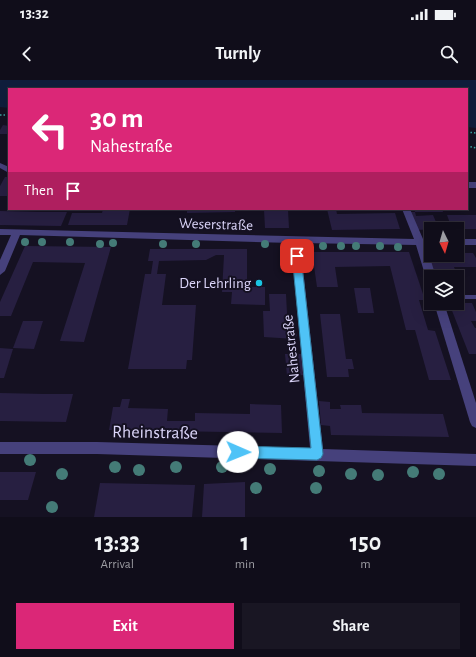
<!DOCTYPE html>
<meta charset="utf-8">
<style>
:root{--surface:#100d1a;--page:#191623;--text:#f1f3f6;--muted:#9c9ca2;--line:#302d39;--accent:#db2777}
body{margin:0;font-family:"Alegreya Sans",sans-serif;background:var(--page);color:var(--text);height:100vh;display:flex;flex-direction:column;font-size:15px;white-space:nowrap}
*{box-sizing:border-box;margin:0}
p{font-size:13px;color:var(--muted)}
.icon{flex:none;width:22px;height:22px;fill:none;stroke:currentColor;stroke-width:2;stroke-linecap:round;stroke-linejoin:round}
.map{position:relative;height:437px;overflow:hidden}
.drawer{display:flex;flex-direction:column;background:var(--surface);flex:1}
.drawer>*{flex:none}
.top-card{position:absolute;left:8px;top:8px;width:460px;height:122px;border-radius:0px;box-shadow:0 4px 16px #0002,0 0 0 1px var(--line);background:#db2777;color:#fff;overflow:hidden}
.needle{width:26px;rotate:175deg}
.tools{position:absolute;left:424px;top:142px;display:grid;gap:8px}
.tools a{display:grid;place-items:center;width:40px;height:40px;border-radius:0px;background:var(--surface);box-shadow:0 4px 16px #0002,0 0 0 1px var(--line);font-size:20px}
.pin{position:absolute;display:grid;place-items:center;width:34px;height:34px;color:#fff;margin:-17px;border-radius:8px;box-shadow:0 2px 6px #0006}
.me{position:absolute;width:44px;margin:-22px;rotate:91deg;stroke-linejoin:round;filter:drop-shadow(0 0 3px #0008)}
.turn{display:flex;align-items:center;gap:14px;height:84px;padding:0 16px;font-size:18px}
.turn .icon{width:52px;height:52px;stroke-width:2.5}
.turn b{display:block;font-size:28px;line-height:34px}
.then{display:flex;align-items:center;height:38px;padding:0 16px;background:#0003;gap:8px;font-size:15px}
.eta{display:flex;justify-content:space-evenly;align-items:center;height:68px;text-align:center}
.eta b{font-size:24px;font-weight:600;line-height:28px}
.action{display:flex;gap:8px;margin-top:auto;padding:8px 16px}
.action a{flex:1;height:46px;border-radius:0px;background:var(--accent);color:#fff;font-size:16px;font-weight:600;line-height:46px;text-align:center}
.action a+a{background:var(--page);color:var(--text)}
.status{display:flex;justify-content:space-between;align-items:center;height:28px;padding:0 20px;background:var(--surface);direction:ltr}
.status svg{height:11px;fill:currentColor}
header{display:flex;justify-content:space-between;align-items:center;height:52px;padding:0 16px;background:var(--surface);font-size:18px;font-weight:600}
.map>svg:first-child{display:block}
.water{fill:#101e3c}
.building{fill:#271f41}
.lines{fill:none;stroke-linecap:round;stroke-linejoin:round}
.path{stroke:#3da8a7;stroke-width:1.5;stroke-dasharray:1.5 2;stroke-linecap:butt}
.service{fill:#46417c;fill-rule:evenodd}
.minor{fill:#46417c;fill-rule:evenodd}
.tree{fill:#447b77}
.route{fill:#4fc3f7;stroke:#337fa1}
.poi-dot{fill:#1ac5e3;stroke:#151122;stroke-width:1.5}
.labels{text-anchor:middle;stroke-width:4;stroke-linejoin:round;paint-order:stroke}
.street-label{font-size:15px;fill:#dcd6fa;stroke:#151122}
.poi-label{font-size:15px;fill:#dcd6fa;stroke:#151122;text-anchor:end}
.near-street-label{font-size:18px;fill:#dcd6fa;stroke:#151122}
</style>
<div class="status"><b>13:32</b><svg viewBox="0 0 49 12"><path d="M0 12V9h3v3zM5 12V6h3v6zM10 12V3h3v9zM15 12V0h3v12zM26 1h20v11H26zM47 4h2v5h-2z"/></svg></div>
<header><svg class="icon" aria-label="back" viewBox="0 0 24 24"><path d="M15 5l-7 7 7 7"/></svg>Turnly<svg class="icon" aria-label="search" viewBox="0 0 24 24"><circle cx="10" cy="10" r="6"/><path d="M15 15l6 6"/></svg></header>
<div class="map">
<svg width="476" height="437" viewBox="0 0 476 437">
<rect width="100%" height="100%" fill="#151122"/>
<!-- water -->
<path class="water" d="M0 0H476V48L467 47V9H9V28L0 27Z"/>
<!-- building -->
<g class="building">
<path d="M3 45 9 46V54H0V50Z"/>
<path d="M5 97H9V116H0V106Z"/>
<path d="M103 129H130L127 145H68L72 133H102Z"/>
<path d="M187 129H235V132L187 133Z"/>
<path d="M327 129H336L337 134 395 133 400 149 332 150Z"/>
<path d="M414 129H442L443 132H415Z"/>
<path d="M264 130H288L289 148H265Z"/>
<path d="M0 131 39 132H67L61 146 0 145Z"/>
<path d="M409 132H415L416 136 433 135 439 149 416 150Z"/>
<path d="M447 135H476V149H452Z"/>
<path d="M25 166 111 167 84 262 60 261 85 183 33 182 11 236H0V222Z"/>
<path d="M150 169H247V207H265V225L231 224 232 212H222L224 175H216L206 180 159 181 157 194H166L162 225H196L192 280H187L186 289H128L145 194H151L153 181H148Z"/>
<path d="M312 172H409L425 220H419L428 250 435 251 451 300H429L415 250H406L390 186 335 187 338 207H317Z"/>
<path d="M427 173H431V175H457V173H473L476 178V187H454L456 192H434Z"/>
<path d="M354 208H370L374 233H358Z"/>
<path d="M269 214H286L288 253 292 251 296 253 297 255 295 259 264 257 263 231H270Z"/>
<path d="M449 223H472L476 232V241H471L475 248H476V274H469Z"/>
<path d="M320 234H340L346 279H352L354 289H348L349 297H327Z"/>
<path d="M23 241H43L34 269 13 268Z"/>
<path d="M0 268 13 269 4 298H0Z"/>
<path d="M285 274H302L305 295 287 296Z"/>
<path d="M0 313 44 314H73L66 342 0 341Z"/>
<path d="M122 319H130L128 328 168 329 167 341H195V333L250 334V324L281 325 282 353 109 350 113 327H120Z"/>
<path d="M319 321 330 322V329H341L340 325H361L362 333 443 334 449 357 331 355 330 346 321 345Z"/>
<path d="M0 392H36L28 420H0Z"/>
<path d="M245 402V437H202L204 404Z"/>
<path d="M100 403 195 405 192 437H94Z"/>
</g>
<g class="lines">
<!-- path -->
<g class="path">
<path d="M0 35H9"/>
<path d="M467 52 476 53"/>
<path d="M467 66 476 68"/>
</g>
<!-- service -->
<rect class="service" x="457" y="215" width="19" height="4"/>
<!-- minor -->
<g class="minor">
<path d="M0 83 9 87V93L0 88Z"/>
<rect x="467" y="102" width="9" height="6"/>
<path d="M402 129H410L423 159H431V165H426L436 197H431V202L428 201 426 198 416 165 300 163 323 369 476 374V386L97 374H0V362H97L310 368 291 163 20 155 5 191 0 195V180L11 155H0V149L414 159Z"/>
<rect x="457" y="159" width="19" height="6"/>
<path d="M434 223H444L476 323V348L472 346 470 342Z"/>
</g>
</g>
<!-- trees -->
<g class="tree">
<circle cx="25" cy="162" r="4"/>
<circle cx="42" cy="162" r="4"/>
<circle cx="70" cy="162" r="4"/>
<circle cx="113" cy="163" r="4"/>
<circle cx="100" cy="164" r="4"/>
<circle cx="163" cy="164" r="4"/>
<circle cx="196" cy="164" r="4"/>
<circle cx="265" cy="164" r="4"/>
<circle cx="286" cy="165" r="4"/>
<circle cx="323" cy="166" r="4"/>
<circle cx="341" cy="166" r="4"/>
<circle cx="356" cy="166" r="4"/>
<circle cx="380" cy="166" r="4"/>
<circle cx="398" cy="167" r="4"/>
<circle cx="30" cy="380" r="6"/>
<circle cx="115" cy="387" r="6"/>
<circle cx="176" cy="387" r="6"/>
<circle cx="222" cy="387" r="6"/>
<circle cx="270" cy="389" r="6"/>
<circle cx="139" cy="390" r="6"/>
<circle cx="319" cy="391" r="6"/>
<circle cx="413" cy="392" r="6"/>
<circle cx="62" cy="394" r="6"/>
<circle cx="351" cy="394" r="6"/>
<circle cx="439" cy="394" r="6"/>
<circle cx="378" cy="395" r="6"/>
<circle cx="256" cy="408" r="6"/>
<circle cx="316" cy="408" r="6"/>
<circle cx="52" cy="427" r="6"/>
</g>
<!-- route -->
<path class="route" d="M297 173 301 176 323 374 321 378 317 380 238 378 234 376 233 372 234 368 238 366 311 368 292 176Z"/>
<!-- markers -->
<circle class="poi-dot" cx="259" cy="203" r="4"/>
<g class="labels">
<!-- street labels -->
<g class="street-label">
<text transform="translate(216 144) rotate(2)" y="5">Weserstraße</text>
<text transform="translate(291 269) rotate(-96)" y="5">Nahestraße</text>
</g>
<!-- poi labels -->
<g class="poi-label">
<text x="251" y="208">Der Lehrling</text>
</g>
<!-- near-street labels -->
<g class="near-street-label">
<text transform="translate(155 352) rotate(1)" y="6">Rheinstraße</text>
</g>
</g>
</svg>
<div class="tools">
<a><svg class="needle" viewBox="-14 -14 28 28"><path d="M0-13l5 13h-10z" fill="#e53935"/><path d="M0 13l5-13h-10z" fill="#9c9ca2"/></svg></a>
<a><svg class="icon" aria-label="layers" viewBox="0 0 24 24"><path d="M12 4l9 5-9 5-9-5zM3 14l9 5 9-5"/></svg></a>
</div>
<div class="pin" style="left:297px;top:176px;background:#d93025"><svg class="icon" aria-label="arrive" viewBox="0 0 24 24"><path d="M6 21V4h12l-3 4 3 4H6"/></svg></div>
<svg class="me" style="left:238px;top:372px" viewBox="-20 -20 40 40"><circle r="19" fill="#fff"/><path d="M0-13L10 11 0 6-10 11z" fill="#4fc3f7"/></svg>
<div class="top-card">
<div class="turn"><svg class="icon" aria-label="left" viewBox="0 0 24 24"><path d="M17 20v-9H6M10 6l-5 5 5 5"/></svg><div><b>30 m</b>Nahestraße</div></div>
<div class="then">Then<svg class="icon" aria-label="arrive" viewBox="0 0 24 24"><path d="M6 21V4h12l-3 4 3 4H6"/></svg></div>
</div>
</div>
<section class="drawer">
<div class="eta">
<div><b>13:33</b><p>Arrival</p></div>
<div><b>1</b><p>min</p></div>
<div><b>150</b><p>m</p></div>
</div>
<div class="action"><a>Exit</a><a>Share</a></div>
</section>
